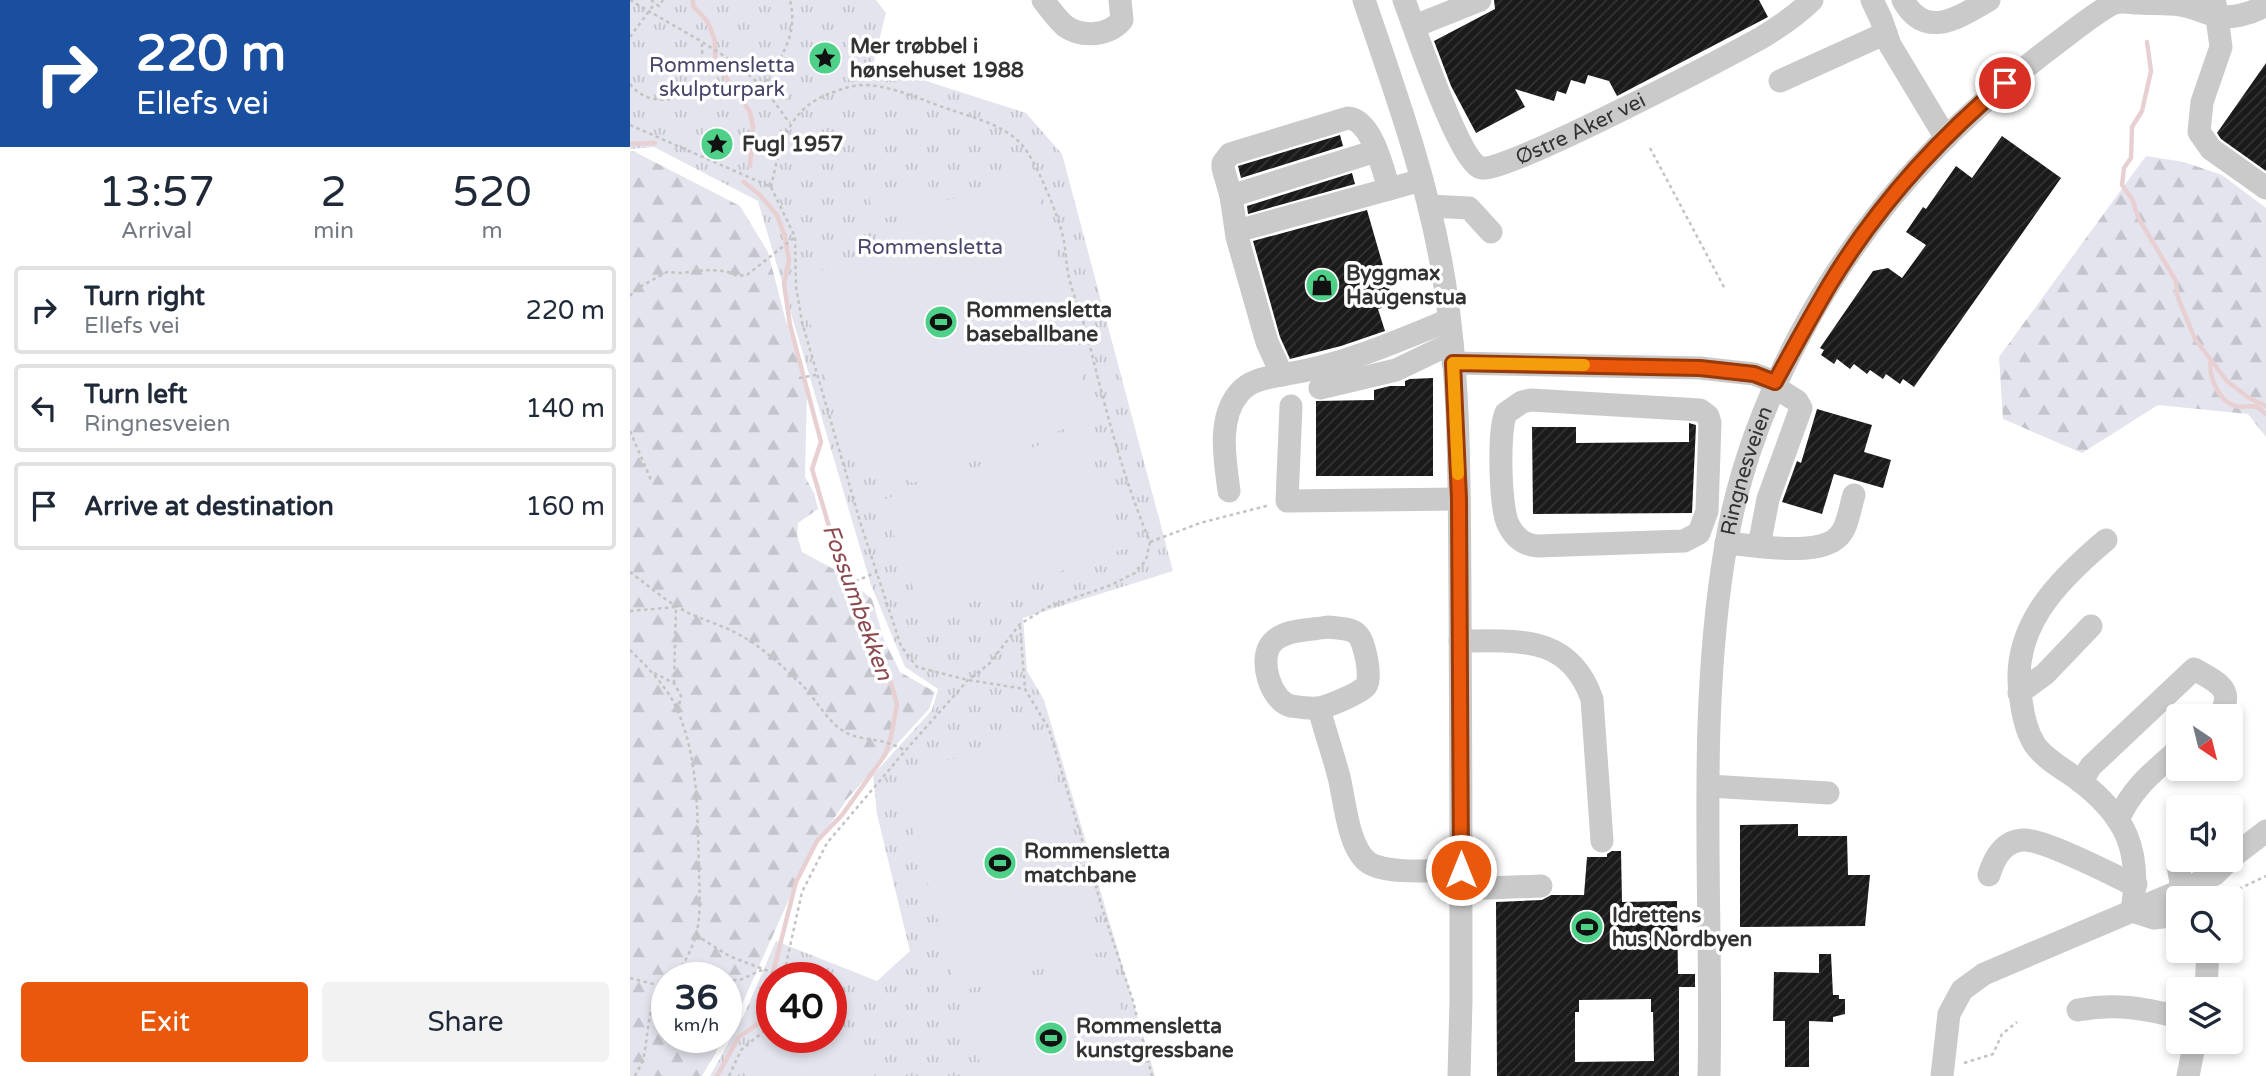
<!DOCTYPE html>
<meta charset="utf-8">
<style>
:root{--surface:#fff;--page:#f2f2f3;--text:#1f2937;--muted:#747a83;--line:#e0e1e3;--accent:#ea580c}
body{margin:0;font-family:"Varela Round",sans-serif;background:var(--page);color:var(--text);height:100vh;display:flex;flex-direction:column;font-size:26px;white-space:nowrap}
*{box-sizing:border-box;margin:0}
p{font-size:23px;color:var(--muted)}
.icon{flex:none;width:38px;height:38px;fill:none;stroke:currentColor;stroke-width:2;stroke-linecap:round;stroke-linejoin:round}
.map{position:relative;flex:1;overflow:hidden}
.details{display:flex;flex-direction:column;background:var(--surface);width:630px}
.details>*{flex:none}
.top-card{background:#1a4fa0;color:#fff;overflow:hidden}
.needle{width:46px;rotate:145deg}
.tools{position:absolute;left:1536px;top:704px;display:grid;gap:14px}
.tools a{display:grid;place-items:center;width:77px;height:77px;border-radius:7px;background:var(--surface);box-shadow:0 4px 10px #0003;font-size:35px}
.speed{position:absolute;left:21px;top:962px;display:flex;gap:14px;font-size:35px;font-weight:700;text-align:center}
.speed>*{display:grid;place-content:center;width:91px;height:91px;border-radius:50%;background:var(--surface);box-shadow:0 4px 10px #0003;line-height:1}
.speed small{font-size:18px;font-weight:400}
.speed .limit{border:10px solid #d22;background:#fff;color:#111}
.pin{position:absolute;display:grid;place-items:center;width:60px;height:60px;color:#fff;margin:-30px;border:4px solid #fff;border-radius:50%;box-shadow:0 2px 7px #0007}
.me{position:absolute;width:77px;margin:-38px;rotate:0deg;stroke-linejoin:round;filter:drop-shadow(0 0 5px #0008)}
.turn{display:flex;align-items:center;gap:24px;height:147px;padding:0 21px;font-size:32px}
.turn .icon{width:91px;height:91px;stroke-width:2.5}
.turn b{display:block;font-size:49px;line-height:60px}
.eta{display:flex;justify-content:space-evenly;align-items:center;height:119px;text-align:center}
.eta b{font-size:42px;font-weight:600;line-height:49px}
.button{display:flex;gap:14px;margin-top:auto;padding:14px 21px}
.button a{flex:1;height:80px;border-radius:7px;background:var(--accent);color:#fff;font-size:28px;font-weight:600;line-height:80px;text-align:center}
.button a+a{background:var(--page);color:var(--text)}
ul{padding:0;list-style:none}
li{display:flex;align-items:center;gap:21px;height:88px;margin:0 14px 10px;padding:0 7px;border:4px solid var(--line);border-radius:7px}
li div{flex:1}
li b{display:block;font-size:26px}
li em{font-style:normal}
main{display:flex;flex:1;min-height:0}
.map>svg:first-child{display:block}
.grass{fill:url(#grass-tufts);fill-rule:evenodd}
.forest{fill:url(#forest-firs)}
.pitch{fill:#e3e4ed}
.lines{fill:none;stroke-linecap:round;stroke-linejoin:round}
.stream{stroke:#e8d0d2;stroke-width:4.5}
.building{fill:url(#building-hatch);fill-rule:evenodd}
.path{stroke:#c3c3c3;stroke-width:2.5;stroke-dasharray:3.5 3.5;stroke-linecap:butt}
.minor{stroke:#cacaca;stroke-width:23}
.route-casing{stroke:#983908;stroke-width:18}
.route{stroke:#ea580c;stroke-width:12}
.slow{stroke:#f59e0b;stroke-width:12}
.labels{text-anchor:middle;stroke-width:7;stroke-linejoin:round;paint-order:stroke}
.poi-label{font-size:21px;font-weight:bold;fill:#333;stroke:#fff;text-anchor:start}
.park-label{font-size:21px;fill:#47456a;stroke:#fff}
.street-label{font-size:21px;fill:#333;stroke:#fff}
.water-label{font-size:23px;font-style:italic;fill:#8c4a4f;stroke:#fff}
</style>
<main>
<section class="details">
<div class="top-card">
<div class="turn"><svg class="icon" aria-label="right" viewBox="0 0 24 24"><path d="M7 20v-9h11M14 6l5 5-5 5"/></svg><div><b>220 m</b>Ellefs vei</div></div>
</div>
<div class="eta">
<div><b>13:57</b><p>Arrival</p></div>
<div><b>2</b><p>min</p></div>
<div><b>520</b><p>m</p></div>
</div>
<ul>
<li><svg class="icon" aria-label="right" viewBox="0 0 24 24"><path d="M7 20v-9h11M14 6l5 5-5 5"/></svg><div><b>Turn right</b><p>Ellefs vei</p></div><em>220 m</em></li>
<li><svg class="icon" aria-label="left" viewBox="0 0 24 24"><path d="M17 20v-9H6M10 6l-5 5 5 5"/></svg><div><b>Turn left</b><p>Ringnesveien</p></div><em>140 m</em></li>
<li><svg class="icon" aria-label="arrive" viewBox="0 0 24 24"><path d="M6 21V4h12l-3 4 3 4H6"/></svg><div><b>Arrive at destination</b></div><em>160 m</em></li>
</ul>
<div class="button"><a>Exit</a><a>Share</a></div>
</section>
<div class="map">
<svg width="1636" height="1076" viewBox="0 0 1636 1076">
<defs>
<pattern id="grass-tufts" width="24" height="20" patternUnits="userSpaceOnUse" patternTransform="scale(1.75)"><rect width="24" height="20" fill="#e3e4ed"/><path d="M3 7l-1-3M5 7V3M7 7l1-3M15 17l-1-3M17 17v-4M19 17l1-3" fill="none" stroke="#c3c4cc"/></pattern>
<pattern id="forest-firs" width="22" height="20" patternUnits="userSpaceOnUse" patternTransform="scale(1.75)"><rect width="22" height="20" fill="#e3e4ed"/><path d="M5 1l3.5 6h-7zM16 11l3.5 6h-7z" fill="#c3c4cc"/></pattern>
<pattern id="building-hatch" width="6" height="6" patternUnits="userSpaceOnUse" patternTransform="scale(1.75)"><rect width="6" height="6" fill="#1a1a1a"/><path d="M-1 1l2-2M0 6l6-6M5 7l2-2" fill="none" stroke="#333"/></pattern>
</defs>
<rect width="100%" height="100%" fill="#fff"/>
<!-- grass -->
<path class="grass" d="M0 0H246L256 13 243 64 396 113 432 154 543 571 393 618 397 671 414 700 525 1076H80L113 1017 146 941 247 981 280 951 247 814 243 775 302 710 308 689 275 667 241 585 128 201 24 147 0 149ZM142 978H201V1038H142Z"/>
<!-- forest -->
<g class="forest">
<path d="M0 151H3L110 206 138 252 155 318 177 388 175 477 184 493 188 509 168 523 167 535 172 552 209 572 242 599 254 640 270 672 305 692 299 709 217 799 177 859 108 1013 96 1034V978H37V1038H94L72 1076H0Z"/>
<path d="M1516 156 1554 162 1592 175 1636 208V437L1618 414 1528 405 1452 453 1373 419 1369 357Z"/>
</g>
<!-- pitch -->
<g class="pitch">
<path d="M385 179 406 188 441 295 443 348 465 418 283 483 217 452 168 280 233 254 282 212Z"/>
<path d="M297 180 304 203 246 221 239 198Z"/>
<path d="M453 430 494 549 294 619 252 500Z"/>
<path d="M412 733 474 951 328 992 267 775Z"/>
<path d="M477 959 511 1076H354L332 1000Z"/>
<path d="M201 1032 245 1076H117L110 1069 142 1037 201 1038Z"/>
</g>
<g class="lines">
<!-- stream -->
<g class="stream">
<path d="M63 0V6L77 21 81 30 85 41V61L120 112 123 127 120 166"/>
<path d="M1517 42 1521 71 1512 111 1502 127 1501 158 1494 168 1492 185 1502 199 1509 219 1546 281 1547 295 1565 339 1597 381 1619 398 1636 406"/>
<path d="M0 144 25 143"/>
<path d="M1581 360C1578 375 1588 401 1605 406 1612 408 1621 405 1627 407 1631 409 1633 412 1636 414"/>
<path d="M87 1076 109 1037 129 1023 130 1007 137 996 166 882 187 841 212 815 255 755 261 737 267 704 261 683 243 653 233 603 209 560 182 469 191 442 160 325 154 284 159 260 155 237 147 215 130 195 114 182"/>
</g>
</g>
<!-- building -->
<g class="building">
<path d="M864 0H1129L1138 17 987 96 979 81 958 75 955 84 941 80 936 94 927 91 924 101 885 89 895 107 846 133 821 86 804 41 865 9Z"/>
<path d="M1636 63V171L1591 139 1587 133Z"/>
<path d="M710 135 713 146 611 178 608 166Z"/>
<path d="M1372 136 1431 178 1284 387 1273 379 1270 384 1256 374 1253 379 1240 370 1237 374 1224 364 1220 369 1207 359 1204 364 1191 355 1194 350 1190 348 1243 271 1258 268 1272 278 1296 245 1276 232 1293 207 1296 209 1326 166 1342 178Z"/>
<path d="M722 173 725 184 618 214 617 206Z"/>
<path d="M737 210 764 304 748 309 755 331 711 346 660 359 650 337 623 241Z"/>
<path d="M803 378V476H686V401L744 400V390L760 386H775V381L780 379Z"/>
<path d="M1187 409 1242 425 1234 452 1261 460 1253 488 1204 474 1192 514 1152 502 1167 461 1171 463Z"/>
<path d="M1059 423 1066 425 1062 513 903 514 902 427H946V443L1059 442Z"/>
<path d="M1168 824V836H1217L1218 875H1240L1235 926 1110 927V825Z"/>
<path d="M982 851H991L992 902 1047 901 1048 974H1065V987H1049V1076H867L866 902 912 900 921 895H954L957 857H977V854ZM1021 999V1012H1023L1024 1061 945 1062V1012H949V1000Z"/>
<path d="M1189 954H1201L1203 995H1209V999H1215V1014L1203 1017V1022L1179 1021V1067H1155V1021H1143L1144 972 1189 973Z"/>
</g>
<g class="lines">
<!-- path -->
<g class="path">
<path d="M0 0C42 26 100 53 133 88 143 99 151 112 160 123"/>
<path d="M21 0 29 6 33 0"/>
<path d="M0 37 25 3"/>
<path d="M0 84C19 108 54 104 68 76 74 66 72 55 72 44"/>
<path d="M132 88C150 59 169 35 160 0"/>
<path d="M0 125 141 187 165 237 166 287 172 322 231 525 271 646 287 667 338 680 395 689 419 729 474 914 503 1001 522 1076"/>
<path d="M1020 148 1095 289"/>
<path d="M141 187C150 144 158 107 204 92 214 88 224 85 235 85 264 86 294 101 321 110 348 119 382 127 398 153 411 174 429 217 434 241 436 252 436 262 438 273 442 293 451 313 457 334 474 404 492 475 520 542L516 560 505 573 481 585 418 607 390 624 359 664 338 680 275 751 197 843 172 892 153 978"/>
<path d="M0 296 6 289 37 272 51 273 76 270 96 271 107 276 117 275 165 237"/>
<path d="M169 378 186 375"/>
<path d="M0 431 21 480"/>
<path d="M520 542 570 523 640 505"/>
<path d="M0 572C16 584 31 597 48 607 65 618 84 622 102 631 128 643 150 664 170 683 187 699 198 725 219 734 238 742 253 737 275 751"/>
<path d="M219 584 247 572"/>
<path d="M0 611 46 607 44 683"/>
<path d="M390 626 395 689"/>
<path d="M0 650C19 669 39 688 49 714 69 763 67 815 69 868 69 889 72 917 65 938 60 953 53 968 40 978"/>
<path d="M24 673 44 683 51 696 48 710"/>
<path d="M1590 898 1636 876"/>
<path d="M66 935 99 956 154 977"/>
<path d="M48 972 82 978"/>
<path d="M0 978 31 986"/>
<path d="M96 980H110L134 969"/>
<path d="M1334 1063 1363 1054 1372 1034 1387 1022"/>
<path d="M5 1076C8 1069 13 1063 14 1055 19 1032 17 998 37 981"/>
<path d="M99 1076 111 1050 133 1032 142 1009"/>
</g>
<!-- minor -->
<g class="minor">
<path d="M413 0C419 8 427 19 435 26 452 38 479 36 492 20L490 0"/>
<path d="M734 0C764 88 796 176 812 268 831 375 829 486 830 594 831 730 831 865 831 1001L829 1076"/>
<path id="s1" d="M774 0C785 28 828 160 851 168 872 175 1098 56 1131 38 1149 27 1167 15 1182 0"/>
<path d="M1242 0 1251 19 1260 45 1316 138"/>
<path d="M1273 0C1296 41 1329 17 1359 0"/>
<path d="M1585 3 1591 47 1572 102 1569 132 1581 149 1636 188"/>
<path d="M785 26 850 0"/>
<path d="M1150 81 1256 33"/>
<path d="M601 196 746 151"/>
<path d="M799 206 839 208 861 232"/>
<path d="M607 231 792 180"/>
<path d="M823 363 1070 368 1124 374 1145 382"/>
<path d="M652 375 637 342 607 237 601 196 593 168V163L600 154 718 118C742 120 753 169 759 189"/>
<path d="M690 388 766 370 822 343"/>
<path d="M901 400 1070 410 1078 416 1080 423 1077 511 1069 533 1054 541 908 546C894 545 884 537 878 524 870 507 868 430 876 413L892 402Z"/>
<path d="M661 406 657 501 829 499"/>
<path d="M599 491C595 460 587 419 609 393 620 379 641 377 657 374 713 365 768 341 819 320"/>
<path d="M1476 540C1427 581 1378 630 1391 700 1393 716 1396 731 1405 745 1414 758 1433 769 1446 778 1496 815 1512 850 1502 911L1524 918 1549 915"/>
<path d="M1096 543C1123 545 1189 558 1209 536 1218 527 1220 507 1224 495"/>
<path d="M1129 546 1138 499 1171 408 1167 401 1143 386"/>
<path d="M698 627C707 628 722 628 728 635 735 643 742 678 736 686 730 693 696 708 687 708 679 709 668 707 661 706 640 701 628 658 642 643 654 629 681 630 698 627Z"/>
<path d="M830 641C888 641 939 634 962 699L972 841"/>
<path d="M1389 693 1415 674 1461 626"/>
<path d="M689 709C695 731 703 754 709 777 715 801 718 849 739 863 758 875 808 870 831 870"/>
<path d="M1451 782 1461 766 1564 669C1585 681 1607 689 1589 716"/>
<path d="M1079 786 1198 793"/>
<path d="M1488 820C1502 788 1523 772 1549 749"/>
<path d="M1601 858 1636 831"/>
<path d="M1548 865 1552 890"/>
<path d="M1359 875C1364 858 1374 840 1394 840 1415 840 1479 873 1500 883L1506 884"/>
<path d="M831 889 911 886"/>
<path d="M1576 989 1578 950"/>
<path d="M1448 1010C1486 1003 1512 1008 1549 1017"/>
<path id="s2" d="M1079 1076C1083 901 1066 719 1096 545 1120 403 1201 257 1301 153 1341 111 1384 75 1431 40 1447 28 1464 14 1482 4 1490 0 1500 3 1509 3 1522 4 1537 3 1550 5 1561 6 1572 12 1583 15 1599 20 1621 14 1636 5"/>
<path d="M1312 1076 1319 1014 1332 990 1354 974 1566 884 1585 874 1600 859"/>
<path d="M1558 1076 1565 1041"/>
</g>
</g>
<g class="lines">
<defs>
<path id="route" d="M831 870 829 499 823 363 1070 368 1124 374 1145 382C1163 349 1181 316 1200 284 1246 208 1307 140 1375 83"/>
</defs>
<!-- route casing -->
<use href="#route" class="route-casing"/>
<!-- route -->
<use href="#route" class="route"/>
<!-- slow -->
<path class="slow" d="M828 474 823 363 954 365"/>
</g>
<!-- icons -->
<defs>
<symbol id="sight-disc" viewBox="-11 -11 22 22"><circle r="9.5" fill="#4ed089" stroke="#fff"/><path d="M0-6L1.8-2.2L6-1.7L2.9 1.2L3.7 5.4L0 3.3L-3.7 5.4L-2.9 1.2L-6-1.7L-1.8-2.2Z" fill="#111"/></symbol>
<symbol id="shop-disc" viewBox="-11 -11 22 22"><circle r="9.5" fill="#4ed089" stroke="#fff"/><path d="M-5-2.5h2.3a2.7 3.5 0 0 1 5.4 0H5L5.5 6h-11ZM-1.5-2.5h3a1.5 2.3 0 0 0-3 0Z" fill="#111"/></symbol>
<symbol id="stadium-disc" viewBox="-11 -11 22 22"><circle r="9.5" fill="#4ed089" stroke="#fff"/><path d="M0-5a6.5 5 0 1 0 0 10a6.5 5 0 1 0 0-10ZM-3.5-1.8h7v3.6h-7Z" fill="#111"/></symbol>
</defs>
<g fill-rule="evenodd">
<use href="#sight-disc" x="176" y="39" width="38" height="38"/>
<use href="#sight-disc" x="68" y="125" width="38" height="38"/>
<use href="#shop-disc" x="673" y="266" width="38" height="38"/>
<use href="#stadium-disc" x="292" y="303" width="38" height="38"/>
<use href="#stadium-disc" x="351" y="844" width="38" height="38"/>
<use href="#stadium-disc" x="938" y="908" width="38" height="38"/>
<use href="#stadium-disc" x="402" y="1019" width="38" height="38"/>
</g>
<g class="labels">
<!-- poi labels -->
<g class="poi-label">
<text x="220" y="53">Mer trøbbel i<tspan x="220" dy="24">hønsehuset 1988</tspan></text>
<text x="112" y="151">Fugl 1957</text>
<text x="716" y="280">Byggmax<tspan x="716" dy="24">Haugenstua</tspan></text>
<text x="336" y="317">Rommensletta<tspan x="336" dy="24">baseballbane</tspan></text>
<text x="394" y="858">Rommensletta<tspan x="394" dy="24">matchbane</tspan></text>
<text x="982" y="922">Idrettens<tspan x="982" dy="24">hus Nordbyen</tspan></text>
<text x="446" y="1033">Rommensletta<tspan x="446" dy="24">kunstgressbane</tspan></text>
</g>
<!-- park labels -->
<g class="park-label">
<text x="92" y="72">Rommensletta<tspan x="92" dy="24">skulpturpark</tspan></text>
<text x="300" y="254">Rommensletta</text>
</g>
<!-- street labels -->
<g class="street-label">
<text dy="7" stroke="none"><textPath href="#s1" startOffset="294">Østre Aker vei</textPath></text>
<text dy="7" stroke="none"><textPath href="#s2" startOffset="609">Ringnesveien</textPath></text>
</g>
<!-- water labels -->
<g class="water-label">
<text transform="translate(228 602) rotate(70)" y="8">Fossumbekken</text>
</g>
</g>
</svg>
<div class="tools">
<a><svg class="needle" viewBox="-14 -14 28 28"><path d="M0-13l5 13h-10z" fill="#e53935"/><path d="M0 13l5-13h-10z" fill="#747a83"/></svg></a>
<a><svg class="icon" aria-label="sound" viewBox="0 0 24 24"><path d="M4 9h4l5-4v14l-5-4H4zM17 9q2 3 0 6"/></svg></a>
<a><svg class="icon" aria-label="search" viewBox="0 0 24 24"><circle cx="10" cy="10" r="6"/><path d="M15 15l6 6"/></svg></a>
<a><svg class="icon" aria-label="layers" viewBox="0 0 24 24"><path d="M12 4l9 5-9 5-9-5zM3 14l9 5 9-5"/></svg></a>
</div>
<div class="speed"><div>36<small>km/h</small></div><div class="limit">40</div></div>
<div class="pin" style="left:1375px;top:83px;background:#d93025"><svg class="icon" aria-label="arrive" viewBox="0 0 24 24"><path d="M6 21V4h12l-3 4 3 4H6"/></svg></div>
<svg class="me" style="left:831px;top:870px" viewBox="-20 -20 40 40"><circle r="17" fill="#ea580c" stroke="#fff" stroke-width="3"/><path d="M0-11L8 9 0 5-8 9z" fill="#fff"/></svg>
</div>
</main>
